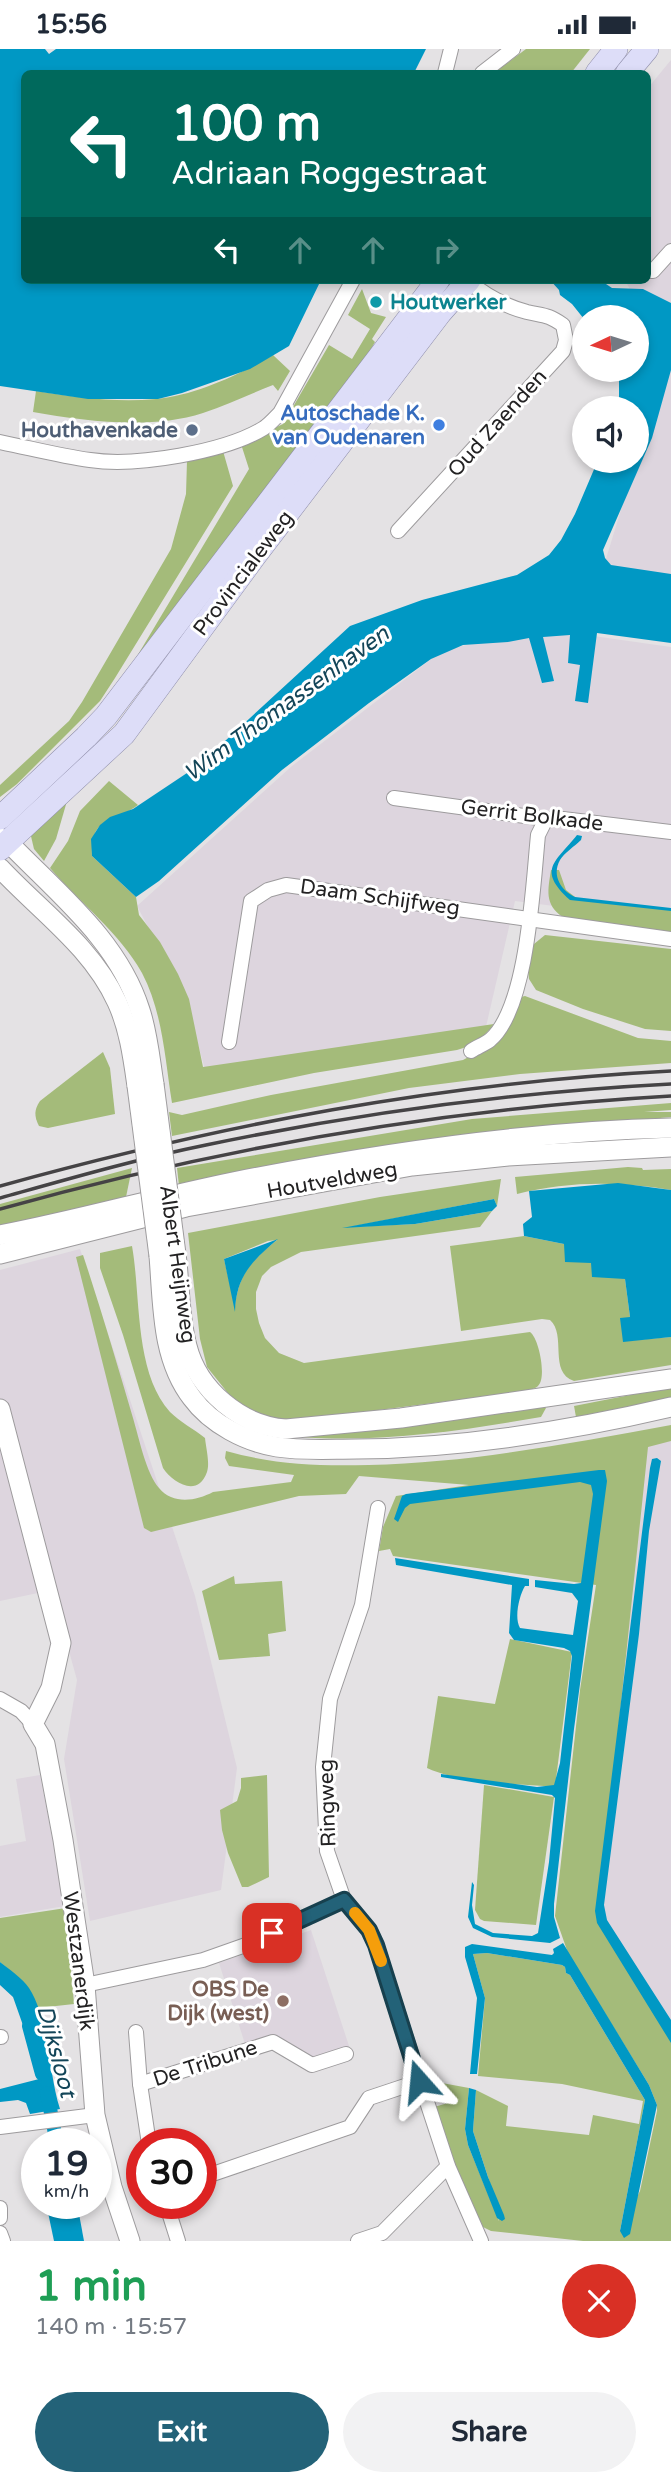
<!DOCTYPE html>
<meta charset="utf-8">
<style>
:root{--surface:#fff;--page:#f2f2f3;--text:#1f2937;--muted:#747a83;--accent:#236278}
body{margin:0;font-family:"Varela Round",sans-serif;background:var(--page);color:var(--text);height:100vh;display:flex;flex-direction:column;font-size:26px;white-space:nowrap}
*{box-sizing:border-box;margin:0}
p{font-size:23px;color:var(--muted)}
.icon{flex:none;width:38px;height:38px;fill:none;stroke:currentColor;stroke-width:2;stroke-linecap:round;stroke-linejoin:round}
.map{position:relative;height:2192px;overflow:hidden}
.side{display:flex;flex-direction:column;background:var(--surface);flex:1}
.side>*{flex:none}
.hud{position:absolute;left:21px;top:21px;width:630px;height:214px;border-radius:10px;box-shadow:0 4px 10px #0003;background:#00695c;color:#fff;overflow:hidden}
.needle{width:46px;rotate:266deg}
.controls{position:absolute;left:572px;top:256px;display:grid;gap:14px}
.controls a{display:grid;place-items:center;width:77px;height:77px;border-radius:50%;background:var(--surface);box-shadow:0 4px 10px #0003;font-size:35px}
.speed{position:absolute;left:21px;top:2079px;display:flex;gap:14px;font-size:35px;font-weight:700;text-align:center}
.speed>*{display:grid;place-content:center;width:91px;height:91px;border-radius:50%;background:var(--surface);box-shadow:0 4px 10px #0003;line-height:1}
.speed small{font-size:18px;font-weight:400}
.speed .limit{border:10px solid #d22;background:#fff;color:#111}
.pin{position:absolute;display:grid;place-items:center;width:60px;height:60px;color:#fff;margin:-30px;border-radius:14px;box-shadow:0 4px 10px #0006}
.me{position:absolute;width:77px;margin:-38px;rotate:342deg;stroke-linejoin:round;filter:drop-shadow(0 0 5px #0008)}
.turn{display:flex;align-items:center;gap:24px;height:147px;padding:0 35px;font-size:32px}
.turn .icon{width:91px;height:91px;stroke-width:2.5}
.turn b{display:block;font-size:49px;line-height:60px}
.lanes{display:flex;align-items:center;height:66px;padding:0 35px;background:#0003;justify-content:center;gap:35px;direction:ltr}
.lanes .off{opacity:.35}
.round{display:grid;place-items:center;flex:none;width:74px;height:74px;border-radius:37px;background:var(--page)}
.headline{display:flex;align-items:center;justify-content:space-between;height:119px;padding:0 35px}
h1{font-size:42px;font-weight:700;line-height:52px;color:#1e9e55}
.cta{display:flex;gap:14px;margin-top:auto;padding:14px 35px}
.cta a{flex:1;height:80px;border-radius:42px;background:var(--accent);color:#fff;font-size:28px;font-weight:700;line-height:80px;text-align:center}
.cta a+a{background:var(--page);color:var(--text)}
.status{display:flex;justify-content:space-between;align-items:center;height:49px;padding:0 35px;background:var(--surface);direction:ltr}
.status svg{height:19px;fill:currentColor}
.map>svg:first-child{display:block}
.built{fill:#ddd5de}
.green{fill:#a4bb7a;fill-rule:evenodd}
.water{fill:#0098c4}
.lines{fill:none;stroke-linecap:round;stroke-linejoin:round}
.canal{stroke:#0098c4;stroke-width:14}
.street-casing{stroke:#9d9b9d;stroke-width:16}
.secondary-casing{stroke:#9d9b9d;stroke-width:21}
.primary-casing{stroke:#8e8daa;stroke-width:24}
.street{stroke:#fff;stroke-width:14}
.secondary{stroke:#fff;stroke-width:19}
.primary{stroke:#ddddf8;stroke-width:23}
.rail{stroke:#454345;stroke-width:3.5}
.secondary-bridge-casing{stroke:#9d9b9d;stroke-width:21;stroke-linecap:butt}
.secondary-bridge{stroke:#fff;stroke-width:19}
.route-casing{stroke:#17404e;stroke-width:18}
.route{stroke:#236278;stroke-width:12}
.slow{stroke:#f59e0b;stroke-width:12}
.culture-dot{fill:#0f9aa8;stroke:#fff;stroke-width:2.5}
.shop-dot{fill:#3f7fe0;stroke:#fff;stroke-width:2.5}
.service-dot{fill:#5c6f8a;stroke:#fff;stroke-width:2.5}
.education-dot{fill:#8d6e63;stroke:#fff;stroke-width:2.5}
.labels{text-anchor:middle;stroke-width:6;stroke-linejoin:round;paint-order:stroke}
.culture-label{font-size:21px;font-weight:bold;fill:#0d838f;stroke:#fff;text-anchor:start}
.shop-label{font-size:21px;font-weight:bold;fill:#366cbe;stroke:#fff;text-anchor:end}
.street-label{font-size:21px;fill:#232223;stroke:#fff}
.service-label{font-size:21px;font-weight:bold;fill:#4e5e75;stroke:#fff;text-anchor:end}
.education-label{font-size:21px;font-weight:bold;fill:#785e54;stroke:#fff;text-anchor:end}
.water-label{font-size:23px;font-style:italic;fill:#134558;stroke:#fff}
</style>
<div class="status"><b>15:56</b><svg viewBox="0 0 49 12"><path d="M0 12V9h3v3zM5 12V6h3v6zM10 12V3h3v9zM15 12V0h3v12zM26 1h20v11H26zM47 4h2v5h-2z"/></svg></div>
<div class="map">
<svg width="671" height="2192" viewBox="0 0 671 2192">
<rect width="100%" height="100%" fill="#e4e2e4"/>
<!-- built -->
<g class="built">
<path d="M671 11V533L602 523 667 310 625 231H648V39Z"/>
<path d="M544 580 671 598V872L515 852 485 982 205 1020 184 946 137 857 292 717 443 601Z"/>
<path d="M80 1200 195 1547 237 1719 221 1841 90 1872 64 1710 77 1631 52 1541 0 1552V1221Z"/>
<path d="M671 1392V2018L598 1867 637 1397Z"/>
<path d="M40 1726 65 1857 0 1868V1797L26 1792 16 1730Z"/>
<path d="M311 1881 350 2000 316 2011 275 1989 246 1998 219 1914Z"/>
</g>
<!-- green -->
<g class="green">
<path d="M526 0H590L571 24H494Z"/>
<path d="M362 240 371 264 386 268 372 290 375 293 358 323 124 629 249 420 241 395 283 375 329 296 352 310 370 280 348 266Z"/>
<path d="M273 306 290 322 278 342 273 336C250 345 227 356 203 364 151 381 85 372 33 363L36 342C76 348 115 354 156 350 196 346 238 326 273 306Z"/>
<path d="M223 402 233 437 115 629 100 652 17 735 0 748V736L69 672 82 653 171 500 186 445 187 412Z"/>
<path d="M109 732 138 756C114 774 90 766 92 807L136 848 139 866 160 893 178 925 189 950 203 1018 494 975C483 989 475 996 457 1001L314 1024 172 1054C165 1011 163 964 142 924 120 884 80 854 50 819L68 792 80 762Z"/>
<path d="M69 745 56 790 44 812 34 800 30 783Z"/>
<path d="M551 821H559L566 841 579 851 671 860V883L563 868C544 856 548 840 551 821Z"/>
<path d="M545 886 671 900V982L645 980 583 960 536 941 529 930 528 921 534 895Z"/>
<path d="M525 947 638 989 671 992V1014L520 1025 409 1039 172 1087 169 1063 182 1066 271 1046 463 1011 476 1004 521 948Z"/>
<path d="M103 1003 110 1019 115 1065 48 1079 39 1077C34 1067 34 1061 40 1052Z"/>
<path d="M671 1054V1061L644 1063H671V1068L529 1081 179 1137 177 1119 472 1070Z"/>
<path d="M628 1118 642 1119 643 1121 671 1120V1141C620 1132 567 1132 517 1145L515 1128Z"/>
<path d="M132 1119 126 1148 96 1158 0 1178V1155Z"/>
<path d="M501 1130 497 1157 494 1150 350 1178 415 1175 492 1162 480 1178 301 1203 271 1218 262 1227 256 1243V1260L259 1274 265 1289 279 1304 304 1314 530 1283C539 1289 547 1329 538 1337 535 1340 531 1340 527 1342L285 1373 259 1367 235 1353 207 1318 200 1290 188 1184 380 1148ZM277 1191C251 1212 239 1224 235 1257L224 1210 268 1192Z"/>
<path d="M524 1187 564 1195 591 1214 625 1230 630 1268 623 1292 671 1288V1316L574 1332C548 1323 567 1286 550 1271L542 1270 461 1282 450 1197Z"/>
<path d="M132 1197C141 1247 134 1323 170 1363 180 1373 194 1380 205 1389 206 1399 210 1414 207 1423 198 1449 173 1434 163 1419L123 1286 100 1219V1204Z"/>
<path d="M83 1206C101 1260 117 1315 133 1369 139 1389 146 1424 159 1439 173 1456 196 1452 213 1443L291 1433 294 1426 229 1417 225 1409 226 1402C277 1416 316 1417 369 1416 471 1414 571 1394 671 1376V1392L648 1398 599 1863 671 1987V2192H583L491 2182 481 2177 473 2167 434 2058 448 2054 442 2034 469 2039 465 2080 468 2096 499 2172 491 2137 473 2082 476 2041 508 2057 506 2077 589 2086 593 2066 639 2075 643 2052 562 2035 478 2027 485 1949 473 1905 487 1904 562 1916 565 1918 566 1924 570 1926 645 2051 620 2182 640 2142 657 2062V2056L649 2036 568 1904 555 1867 580 1641 596 1536 393 1507 390 1500 379 1502 383 1478 396 1447 469 1436 359 1427 346 1445 299 1447 151 1483 144 1479 76 1208Z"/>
<path d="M671 1338V1348L629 1361 576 1368 574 1357Z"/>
<path d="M543 1356 546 1359 541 1368C461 1382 380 1394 299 1388Z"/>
<path d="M234 1527 235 1535 282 1532 286 1582 268 1585 270 1607 219 1611 202 1542Z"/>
<path d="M510 1590 572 1603 555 1738C514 1734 465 1736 427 1719L438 1647 495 1655Z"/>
<path d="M267 1726 269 1828 248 1838H242L228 1804 222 1781 220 1761 237 1752 241 1739V1729Z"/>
<path d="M484 1736 554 1748 536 1876 484 1872 480 1870 475 1861Z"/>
<path d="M66 1859 74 1955 38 1959C31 1941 15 1925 0 1913V1869Z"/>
</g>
<!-- water -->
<g class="water">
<path d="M0 0H45L49 5 56 0H426L414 24H24V231H321L289 297 250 320 182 344 158 350H88L0 337Z"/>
<path d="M550 231H600L612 239 643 240 671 254V321L652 389 603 501 605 509 611 516 671 525V594L597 584 588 654 575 652 580 616 568 614 570 586 543 588 554 632 542 634 529 589 508 593 463 596 431 610 369 654 282 721 159 832 136 848 92 807 91 790 100 776 110 768 133 760 199 716 350 577 422 551 517 526 549 506 561 491 575 465 598 411H637V359H619V327L616 320H637V268H584V270L572 255 560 246 559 241Z"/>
<path d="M577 786 582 787 581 791C575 797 564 804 560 811 551 827 562 842 575 848L671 859V862L570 851C536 820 556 813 577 786Z"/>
<path d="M618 1134 671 1141V1288L623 1293 620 1269 630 1268 625 1230 592 1228 591 1214 565 1213 564 1195 524 1187 523 1175 532 1168 529 1142Z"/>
<path d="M494 1150 497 1157 492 1162 415 1175 342 1179Z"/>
<path d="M278 1190C252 1212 236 1227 235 1263L224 1210Z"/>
<path d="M657 1409 661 1412 649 1482 639 1585 604 1856 607 1871 671 1971V1994L597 1874 595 1862 650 1419 652 1410Z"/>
<path d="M599 1421H605L607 1432 574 1680 554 1855V1868L560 1889 550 1894 492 1888 473 1879 468 1868 472 1833 474 1836 472 1856 475 1875 493 1884 532 1887 538 1884 549 1813 555 1749 552 1746 441 1728V1725L537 1738 554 1736 560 1714 572 1607 570 1602 564 1599 514 1591 509 1584 512 1536 396 1516 395 1509 529 1530V1537H525C519 1547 514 1569 520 1579L573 1586 578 1552 572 1544 535 1538V1531L574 1535 581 1534 593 1445 591 1436 580 1433 410 1455 405 1459 398 1473 394 1470 402 1447 406 1445Z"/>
<path d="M563 1894 649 2036 657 2056 630 2185 624 2189 620 2182 645 2051 570 1926 566 1924 565 1918 562 1916 487 1904 473 1905 485 1949 477 2025H470L477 1949 465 1908V1898L472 1895 552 1906 554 1904 553 1900Z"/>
<path d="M0 1913C10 1921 22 1929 29 1939 50 1972 48 2023 60 2060L30 2065 26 2054 18 2051 0 2053V2040L43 2029 39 2010 41 1999 25 1982 13 1948 0 1936Z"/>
<path d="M469 2039 476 2041 473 2082 488 2128 504 2166 505 2170 502 2172 497 2169 468 2096 465 2080Z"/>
<path d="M46 2154H77L84 2192H54Z"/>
</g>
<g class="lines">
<!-- canal -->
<g class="canal">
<path d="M29 1977 42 2025"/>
<path d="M47 2044 57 2095"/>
</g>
<defs>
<g id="street">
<path d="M445 24 451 0"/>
<path d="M482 24 513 0"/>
<path d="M648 222H653L671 202"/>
<path d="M0 393C30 399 60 407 90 411 136 418 225 403 264 379 270 375 275 369 280 364L353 231"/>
<path d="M398 482 563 302 566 291 563 276C547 265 544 267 527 263 504 257 486 247 468 232"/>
<path d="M394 749 546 770H563L671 783"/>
<path d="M229 993 251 852 268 841 286 836 671 890"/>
<path d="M471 1002C477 998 485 995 490 991 528 959 533 835 538 786L546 770"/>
<path d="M378 1459 362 1556 330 1650 323 1718 327 1802 344 1851 369 1881 376 1897 448 2117 481 2192"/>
<path d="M0 1650 21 1662 33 1675"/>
<path d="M85 1936 203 1911 254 1893 344 1851"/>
<path d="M136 1983 140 2035 149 2095"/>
<path d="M0 1988H1"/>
<path d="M140 2035 273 1993 312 2016 346 2005"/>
<path d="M0 2078 95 2066"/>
<path d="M201 2129 350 2078 369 2049 420 2032"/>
<path d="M166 2154 178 2192"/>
<path d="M0 2159V2169"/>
<path d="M0 2184 3 2192"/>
<path d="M358 2192 382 2184 448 2117"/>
</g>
<g id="secondary">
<path d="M0 789 8 793C57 844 118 891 140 961 148 985 150 1010 154 1035"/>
<path d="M0 819C40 862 92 898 117 953 129 979 133 1009 137 1037"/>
<path d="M0 1186C78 1171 155 1149 233 1133 374 1105 528 1082 671 1079"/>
<path d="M0 1205 186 1158 412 1117 508 1107 671 1098"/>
<path d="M176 1205C180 1235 179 1268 187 1297 198 1341 241 1377 286 1380L401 1369 671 1330"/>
<path d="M159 1207C163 1255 161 1309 192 1349 211 1375 246 1393 277 1398 303 1402 330 1400 357 1400 461 1399 569 1382 671 1358"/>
<path d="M0 1360 61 1594 51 1639 33 1675 45 1695 63 1791 85 1936 95 2066 112 2138 130 2192"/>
</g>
<g id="primary">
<path d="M597 24 616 0"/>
<path d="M627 24 647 0"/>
<path d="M0 769 86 688 106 667 438 231"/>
<path d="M0 800 124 685 254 508 440 264 469 231"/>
</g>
</defs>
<!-- street casing -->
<use href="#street" class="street-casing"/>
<!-- secondary casing -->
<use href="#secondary" class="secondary-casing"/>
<!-- primary casing -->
<use href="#primary" class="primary-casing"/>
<!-- street -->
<use href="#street" class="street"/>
<!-- secondary -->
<use href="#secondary" class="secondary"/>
<!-- primary -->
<use href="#primary" class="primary"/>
<!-- rail -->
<g class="rail">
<path d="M0 1137C224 1075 439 1034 671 1022"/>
<path d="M0 1149C68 1130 137 1110 206 1096 360 1064 515 1043 671 1035"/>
<path d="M0 1160C220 1099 443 1060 671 1047"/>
</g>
<defs>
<g id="secondary-bridge">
<path d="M154 1035 176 1205"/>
<path d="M137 1037 159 1207"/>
</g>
</defs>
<!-- secondary-bridge casing -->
<use href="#secondary-bridge" class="secondary-bridge-casing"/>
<!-- secondary-bridge -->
<use href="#secondary-bridge" class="secondary-bridge"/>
</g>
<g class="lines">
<defs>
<path id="route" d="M272 1884 344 1851 369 1881 376 1896 419 2032"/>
</defs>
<!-- route casing -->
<use href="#route" class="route-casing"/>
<!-- route -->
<use href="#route" class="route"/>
<!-- slow -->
<path class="slow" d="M355 1864 369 1881 381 1912"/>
</g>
<!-- markers -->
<circle class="culture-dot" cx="376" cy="253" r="7"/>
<circle class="shop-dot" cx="439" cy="376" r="7"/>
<circle class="service-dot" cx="192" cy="381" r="7"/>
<circle class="education-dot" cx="283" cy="1952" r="7"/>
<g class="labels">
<!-- culture labels -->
<g class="culture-label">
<text x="390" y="260">Houtwerker</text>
</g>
<!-- shop labels -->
<g class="shop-label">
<text x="425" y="371">Autoschade K.<tspan x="425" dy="24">van Oudenaren</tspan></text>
</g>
<!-- street labels -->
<g class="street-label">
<text transform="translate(497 374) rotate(-48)" y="7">Oud Zaenden</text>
<text transform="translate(243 524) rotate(-53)" y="7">Provincialeweg</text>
<text transform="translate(532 766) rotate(7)" y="7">Gerrit Bolkade</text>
<text transform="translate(380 848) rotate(8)" y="7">Daam Schijfweg</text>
<text transform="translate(332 1131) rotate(-10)" y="7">Houtveldweg</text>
<text transform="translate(178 1215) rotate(82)" y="7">Albert Heijnweg</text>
<text transform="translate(327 1754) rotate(-92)" y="7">Ringweg</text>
<text transform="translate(79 1912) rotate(83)" y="7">Westzanerdijk</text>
<text transform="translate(205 2014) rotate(-18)" y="7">De Tribune</text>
</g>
<!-- service labels -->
<g class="service-label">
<text x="178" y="388">Houthavenkade</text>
</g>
<!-- education labels -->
<g class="education-label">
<text x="269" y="1947">OBS De<tspan x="269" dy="24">Dijk (west)</tspan></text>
</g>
<!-- water labels -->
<g class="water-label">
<text transform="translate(286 654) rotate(-36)" y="8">Wim Thomassenhaven</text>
<text transform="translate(57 2002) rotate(75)" y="8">Dijksloot</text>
</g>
</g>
</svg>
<div class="controls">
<a><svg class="needle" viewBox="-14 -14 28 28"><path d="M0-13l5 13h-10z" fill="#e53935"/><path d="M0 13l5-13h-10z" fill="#747a83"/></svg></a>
<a><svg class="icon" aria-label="sound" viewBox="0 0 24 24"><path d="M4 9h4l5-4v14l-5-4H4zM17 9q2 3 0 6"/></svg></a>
</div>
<div class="speed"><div>19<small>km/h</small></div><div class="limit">30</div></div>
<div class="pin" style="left:272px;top:1884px;background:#d93025"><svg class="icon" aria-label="arrive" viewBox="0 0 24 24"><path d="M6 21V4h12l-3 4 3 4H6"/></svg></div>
<svg class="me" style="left:419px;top:2032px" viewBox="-20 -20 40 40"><path d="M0-17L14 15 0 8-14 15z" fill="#236278" stroke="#fff" stroke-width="4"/></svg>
<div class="hud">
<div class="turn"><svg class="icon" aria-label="left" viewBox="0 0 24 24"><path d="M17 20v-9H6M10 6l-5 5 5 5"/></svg><div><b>100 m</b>Adriaan Roggestraat</div></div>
<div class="lanes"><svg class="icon" aria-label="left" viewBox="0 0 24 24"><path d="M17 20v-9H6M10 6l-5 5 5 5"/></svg><svg class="icon off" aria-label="ahead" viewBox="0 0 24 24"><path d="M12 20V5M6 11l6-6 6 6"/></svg><svg class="icon off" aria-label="ahead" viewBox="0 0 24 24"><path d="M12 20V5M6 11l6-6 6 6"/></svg><svg class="icon off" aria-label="right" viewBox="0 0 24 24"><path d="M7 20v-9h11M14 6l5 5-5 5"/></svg></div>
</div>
</div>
<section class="side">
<div class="headline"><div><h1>1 min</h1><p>140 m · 15:57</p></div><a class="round" style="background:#d93025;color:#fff"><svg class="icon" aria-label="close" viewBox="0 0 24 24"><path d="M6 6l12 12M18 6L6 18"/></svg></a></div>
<div class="cta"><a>Exit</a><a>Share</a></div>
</section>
